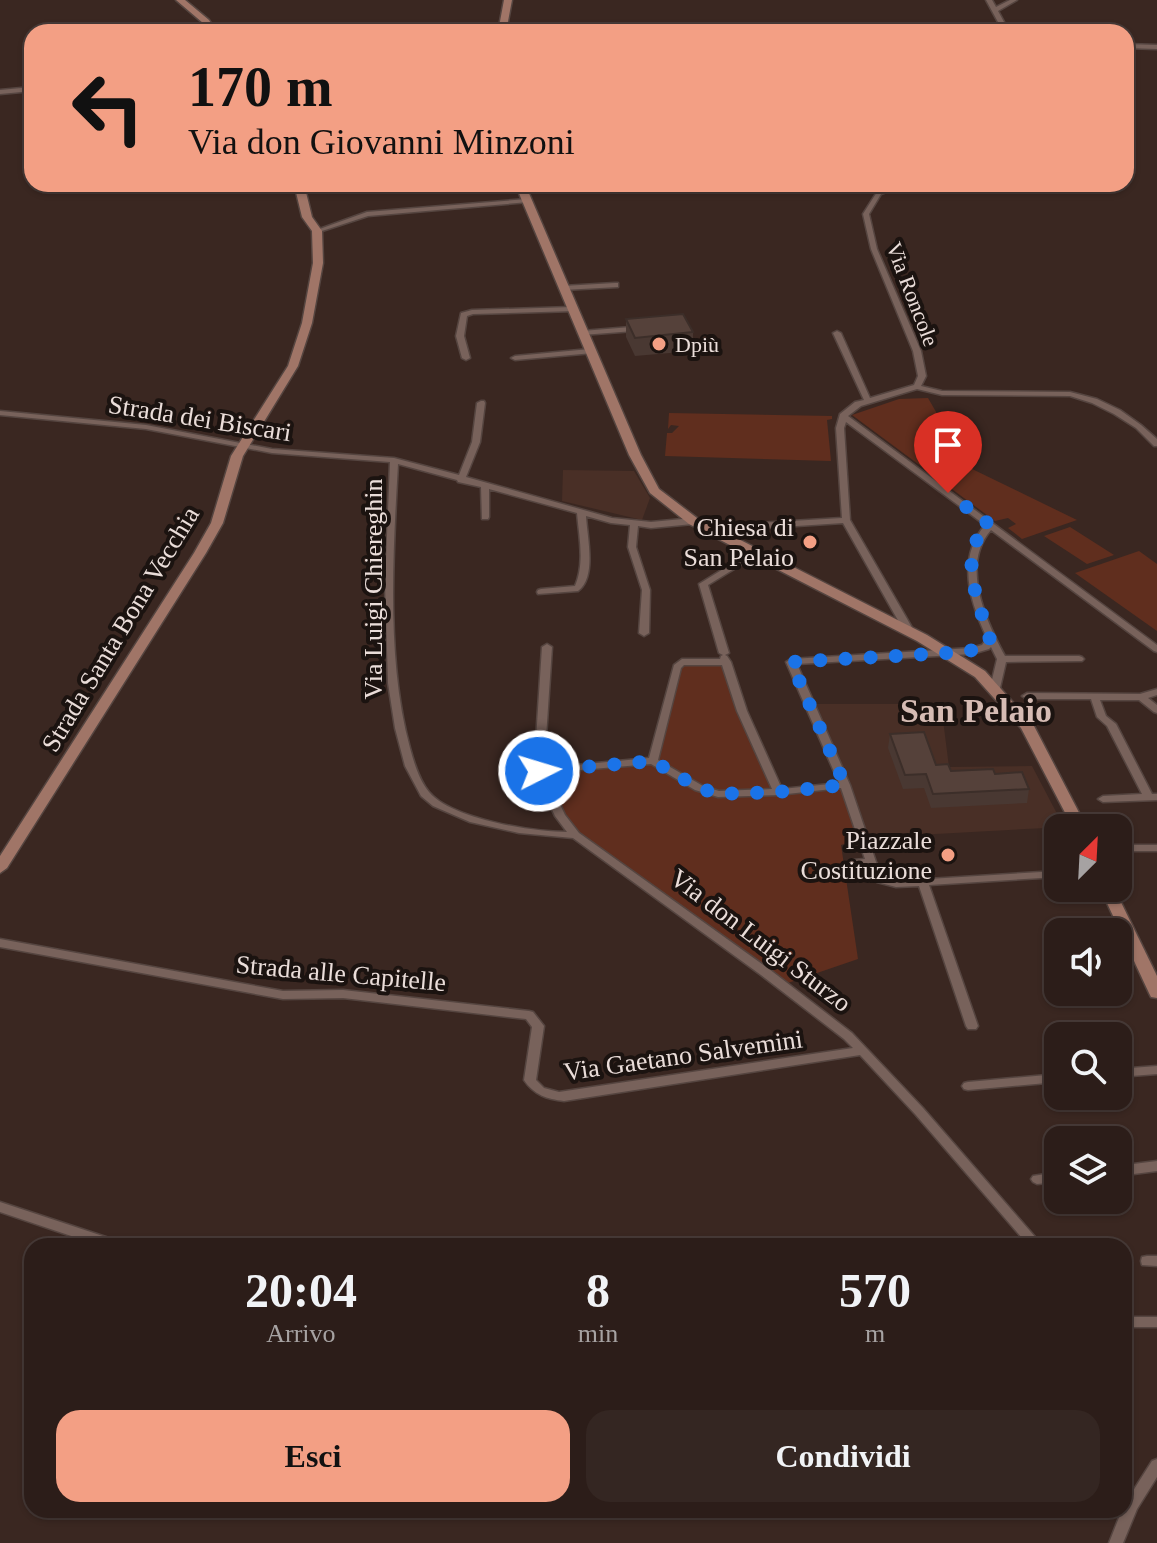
<!DOCTYPE html>
<html lang="it">
<meta charset="utf-8">
<style>
:root{--surface:#2c1d19;--page:#342622;--text:#f1f3f6;--muted:#a6a2a2;--line:#483b38;--accent:#f39f84}
body{margin:0;font-family:"Times New Roman",serif;background:var(--page);color:var(--text);height:100vh;display:flex;flex-direction:column;font-size:30px;white-space:nowrap}
*{box-sizing:border-box;margin:0}
p{font-size:26px;color:var(--muted)}
.icon{flex:none;width:44px;height:44px;fill:none;stroke:currentColor;stroke-width:2;stroke-linecap:round;stroke-linejoin:round}
.map{position:relative;flex:1;overflow:hidden}
.panel{position:absolute;left:24px;top:1238px;width:1108px;height:280px;display:flex;flex-direction:column;background:var(--surface);border-radius:24px;box-shadow:0 2px 6px #0004,0 0 0 2px var(--line)}
.panel>*{flex:none}
.top-card{position:absolute;left:24px;top:24px;width:1110px;height:168px;border-radius:24px;box-shadow:0 2px 6px #0004,0 0 0 2px var(--line);background:#f39f84;color:#111;overflow:hidden}
.needle{width:52px;rotate:24deg}
.tools{position:absolute;left:1044px;top:814px;display:grid;gap:16px}
.tools a{display:grid;place-items:center;width:88px;height:88px;border-radius:16px;background:var(--surface);box-shadow:0 2px 6px #0004,0 0 0 2px var(--line);font-size:40px}
.pin{position:absolute;display:grid;place-items:center;width:68px;height:68px;color:#fff;margin:-82px -34px;border-radius:50% 50% 50% 0;rotate:-45deg;box-shadow:0 0 8px #0007}
.pin .icon{rotate:45deg}
.me{position:absolute;width:88px;margin:-44px;rotate:85deg;stroke-linejoin:round;filter:drop-shadow(0 0 6px #0008)}
.turn{display:flex;align-items:center;gap:28px;height:168px;padding:0 32px;font-size:36px}
.turn .icon{width:104px;height:104px;stroke-width:2.5}
.turn b{display:block;font-size:56px;line-height:68px}
.eta{display:flex;justify-content:space-evenly;align-items:center;height:136px;text-align:center}
.eta b{font-size:48px;font-weight:700;line-height:56px}
.button{display:flex;gap:16px;margin-top:auto;padding:16px 32px}
.button a{flex:1;height:92px;border-radius:24px;background:var(--accent);color:#111;font-size:32px;font-weight:700;line-height:92px;text-align:center}
.button a+a{background:var(--page);color:var(--text)}
.map>svg:first-child{display:block}
.built{fill:#492f26}
.green{fill:#602e1e}
.lines{fill:none;stroke-linecap:round;stroke-linejoin:round}
.street-casing{stroke:#554540;stroke-width:3}
.secondary-casing{stroke:#554540;stroke-width:3}
.street{fill:#78625b;fill-rule:evenodd}
.secondary{fill:#a07567;fill-rule:evenodd}
.wall{fill:#493832}
.building{fill:#55413a;stroke:#3c2e29;stroke-width:2}
.route{stroke:#1a73e8;stroke-width:14;stroke-dasharray:0 25.2}
.poi-dot{fill:#f39f84;stroke:#1b1310;stroke-width:3}
.labels{text-anchor:middle;stroke-width:8;stroke-linejoin:round;paint-order:stroke}
.far-street-label{font-size:22px;fill:#eaddd9;stroke:#1b1310}
.far-poi-label{font-size:22px;fill:#eaddd9;stroke:#1b1310;text-anchor:start}
.street-label{font-size:26px;fill:#eaddd9;stroke:#1b1310}
.poi-label{font-size:26px;fill:#eaddd9;stroke:#1b1310;text-anchor:end}
.district-label{font-size:34px;font-weight:bold;fill:#d6bcb4;stroke:#1b1310}
</style>
<div class="map">
<svg width="1157" height="1543" viewBox="0 0 1157 1543">
<rect width="100%" height="100%" fill="#3a2721"/>
<!-- built -->
<g class="built">
<path d="M563 470 634 471 650 498 642 520 562 501Z"/>
<path d="M810 704H941L949 767 1032 766 1064 827 862 838Z"/>
</g>
<!-- green -->
<g class="green">
<path d="M928 398 968 467 1077 520 1022 539 1008 528 1016 524 1008 518 995 521 852 415 899 399Z"/>
<path d="M669 413 832 416V419L827 420 831 461 665 456 667 433H672L679 426 671 425 668 429Z"/>
<path d="M1070 527 1114 555 1087 564 1044 536Z"/>
<path d="M1139 551 1157 564V631L1075 573Z"/>
<path d="M682 662H726L777 791 845 785 862 838 841 845 858 959 782 985 575 835 539 771 653 761Z"/>
</g>
<g class="lines">
<defs>
<g id="street">
<path d="M986 0H992L996 7 1010 0H1017L998 11 1004 22 1005 32H999L998 22Z"/>
<path d="M1126 44 1157 45V49L1126 48Z"/>
<path d="M32 87V91L0 94V90Z"/>
<path d="M898 184H907L881 194 869 214 877 249 921 351 926 376 921 386 942 391 1070 392 1097 399 1120 410 1141 425 1157 439V446H1154L1136 428 1114 414 1092 403 1070 396 942 395 917 389 861 406 848 416 1157 645V652L1154 651 991 530C960 565 986 621 1005 656H1079L1082 657 1084 659 1082 661 1006 662 1000 688 995 691 990 688 997 659 991 647 989 649 972 654 797 664 850 785 876 862 885 878 896 881 1058 871V877L929 885 978 1026 976 1029H968L966 1026 919 886 896 887 877 882 868 866H853L848 863 853 860 865 859 841 788 778 795 718 797 695 790 651 764 545 773 565 815 579 833 769 969 852 1033 923 1108 1043 1246H1029L915 1114 860 1055 564 1101C547 1099 534 1095 524 1080L532 1027 526 1019 343 998 283 999 0 947V939L283 991 343 990 529 1011 533 1012 544 1026 536 1080 544 1088 559 1092 853 1048 844 1039 761 975 573 838 519 833 470 822 433 806 421 796 405 766 395 728 388 683 385 584 390 462 272 453 146 429 0 415V411L146 425 272 449 394 458 459 475 472 442 477 403 481 401H484L485 403 480 442 466 477 612 518 651 522 693 518 697 521 693 524 651 528 638 526 636 547 650 590 649 633 644 636 639 633 642 590 628 547 630 525 611 523 586 516C587 537 597 577 578 591L538 594 537 592 538 590 541 589 575 586C585 563 579 537 577 513L489 489V517L488 519H482L481 487 458 482 457 480 398 464C393 554 386 660 410 748 414 763 419 780 429 792 451 819 533 832 567 832L555 816 534 771 542 647 547 644 552 647 544 768 649 758 674 665 682 659H720L721 656 723 655 719 653 699 584 754 550 758 553 757 555 708 585 729 653 725 655 727 656 731 662 747 711 782 789 839 783 786 662 791 659 971 648 982 645 987 638C970 602 956 559 985 525L846 422 844 428 850 520 914 631 909 634 904 631 843 523 706 532 702 529 706 526 842 518 836 428 840 414 855 402 864 400 833 333 837 331 841 333 870 398 914 385 918 376 913 351 871 249 863 214 877 192ZM684 665H722L737 711 772 789 719 791 703 786 658 760 681 668Z"/>
<path d="M527 199 529 200V202L368 216 319 232 314 231 367 212Z"/>
<path d="M615 283H618V287L563 290 559 288 563 286Z"/>
<path d="M572 307H575V311L473 314 467 316 464 336 470 358 466 360 462 358 456 336 461 313 472 310Z"/>
<path d="M631 327 635 329 634 331 582 335 578 333 582 331Z"/>
<path d="M590 349 594 351 593 353 515 360 511 358 515 356Z"/>
<path d="M1157 689V695L1148 698 1157 705V713L1154 712 1139 700H1100L1106 716 1116 724 1152 794H1157V800L1103 802 1098 799 1103 796 1142 794 1107 726 1097 717 1091 699H1027L1022 696 1027 693 1140 694Z"/>
<rect x="1118" y="845" width="39" height="6"/>
<path d="M1157 1066V1074L1118 1077V1069Z"/>
<path d="M1058 1074V1082L968 1090 964 1089 962 1086 964 1083 968 1082Z"/>
<path d="M1077 1128 1081 1129 1085 1140H1073L1071 1132 1073 1129Z"/>
<path d="M1157 1161V1171L1118 1176V1166Z"/>
<path d="M1058 1172V1182L1037 1184 1033 1182 1031 1179 1033 1176Z"/>
<path d="M0 1202 121 1242 122 1246H101L0 1212Z"/>
<path d="M1147 1256H1157V1266L1142 1265 1141 1261 1142 1257Z"/>
<rect x="1124" y="1317" width="33" height="10"/>
<path d="M1157 1459V1477L1137 1509 1123 1543H1109L1122 1510H1124L1126 1502 1152 1461Z"/>
</g>
<g id="secondary">
<path d="M176 0H185L209 20 216 32H208L203 23Z"/>
<path d="M504 0H512L506 32H498Z"/>
<path d="M294 184H304L312 217 322 231 323 263 312 323 298 366 243 456 223 523 206 553 7 868 0 873V856L194 553 211 523 231 456 288 366 302 323 313 263 312 231 302 217Z"/>
<path d="M515 184H525L641 455 659 489 697 518 927 635 985 671 1034 726 1087 828H1073L1021 728 975 677 917 641 689 524 650 493 629 455Z"/>
<path d="M1100 888H1114L1157 976V998L1151 997 1149 993Z"/>
</g>
</defs>
<!-- street casing -->
<use href="#street" class="street-casing"/>
<!-- secondary casing -->
<use href="#secondary" class="secondary-casing"/>
<!-- street -->
<use href="#street" class="street"/>
<!-- secondary -->
<use href="#secondary" class="secondary"/>
</g>
<!-- wall -->
<g class="wall">
<path d="M626 319 693 332V351L635 356 626 337Z"/>
<path d="M890 734 936 765 951 771 995 774 1029 789 1027 803 931 808 924 788 903 789 888 748Z"/>
</g>
<!-- building -->
<g class="building">
<path d="M683 314 693 332 635 338 626 319Z"/>
<path d="M924 732 936 765 948 764 951 771 993 769 995 774 1022 772 1029 789 933 794 926 774 905 775 890 734Z"/>
</g>
<g class="lines">
<!-- route -->
<path class="route" d="M539 771 653 761 699 788 718 794 778 792 845 785 791 662 964 652 986 647 990 640C980 605 954 551 990 525L948 493"/>
</g>
<!-- markers -->
<g class="poi-dot">
<circle cx="659" cy="344" r="8"/>
<circle cx="810" cy="542" r="8"/>
<circle cx="948" cy="855" r="8"/>
</g>
<g class="labels">
<!-- far-street labels -->
<g class="far-street-label">
<text transform="translate(913 294) rotate(69)" y="8">Via Roncole</text>
</g>
<!-- far-poi labels -->
<g class="far-poi-label">
<text x="675" y="352">Dpiù</text>
</g>
<!-- street labels -->
<g class="street-label">
<text transform="translate(200 418) rotate(9)" y="9">Strada dei Biscari</text>
<text transform="translate(373 589) rotate(-90)" y="9">Via Luigi Chiereghin</text>
<text transform="translate(120 629) rotate(-59)" y="9">Strada Santa Bona Vecchia</text>
<text transform="translate(761 940) rotate(37)" y="9">Via don Luigi Sturzo</text>
<text transform="translate(341 973) rotate(5)" y="9">Strada alle Capitelle</text>
<text transform="translate(683 1055) rotate(-8)" y="9">Via Gaetano Salvemini</text>
</g>
<!-- poi labels -->
<g class="poi-label">
<text x="794" y="536">Chiesa di<tspan x="794" dy="30">San Pelaio</tspan></text>
<text x="932" y="849">Piazzale<tspan x="932" dy="30">Costituzione</tspan></text>
</g>
<!-- district labels -->
<g class="district-label">
<text x="976" y="722">San Pelaio</text>
</g>
</g>
</svg>
<div class="tools">
<a><svg class="needle" viewBox="-14 -14 28 28"><path d="M0-13l5 13h-10z" fill="#e53935"/><path d="M0 13l5-13h-10z" fill="#a6a2a2"/></svg></a>
<a><svg class="icon" aria-label="sound" viewBox="0 0 24 24"><path d="M4 9h4l5-4v14l-5-4H4zM17 9q2 3 0 6"/></svg></a>
<a><svg class="icon" aria-label="search" viewBox="0 0 24 24"><circle cx="10" cy="10" r="6"/><path d="M15 15l6 6"/></svg></a>
<a><svg class="icon" aria-label="layers" viewBox="0 0 24 24"><path d="M12 4l9 5-9 5-9-5zM3 14l9 5 9-5"/></svg></a>
</div>
<div class="pin" style="left:948px;top:493px;background:#d93025"><svg class="icon" aria-label="arrive" viewBox="0 0 24 24"><path d="M6 21V4h12l-3 4 3 4H6"/></svg></div>
<svg class="me" style="left:539px;top:771px" viewBox="-20 -20 40 40"><circle r="17" fill="#1a73e8" stroke="#fff" stroke-width="3"/><path d="M0-11L8 9 0 5-8 9z" fill="#fff"/></svg>
<div class="top-card">
<div class="turn"><svg class="icon" aria-label="left" viewBox="0 0 24 24"><path d="M17 20v-9H6M10 6l-5 5 5 5"/></svg><div><b>170 m</b>Via don Giovanni Minzoni</div></div>
</div>
<section class="panel">
<div class="eta">
<div><b>20:04</b><p>Arrivo</p></div>
<div><b>8</b><p>min</p></div>
<div><b>570</b><p>m</p></div>
</div>
<div class="button"><a>Esci</a><a>Condividi</a></div>
</section>
</div>
